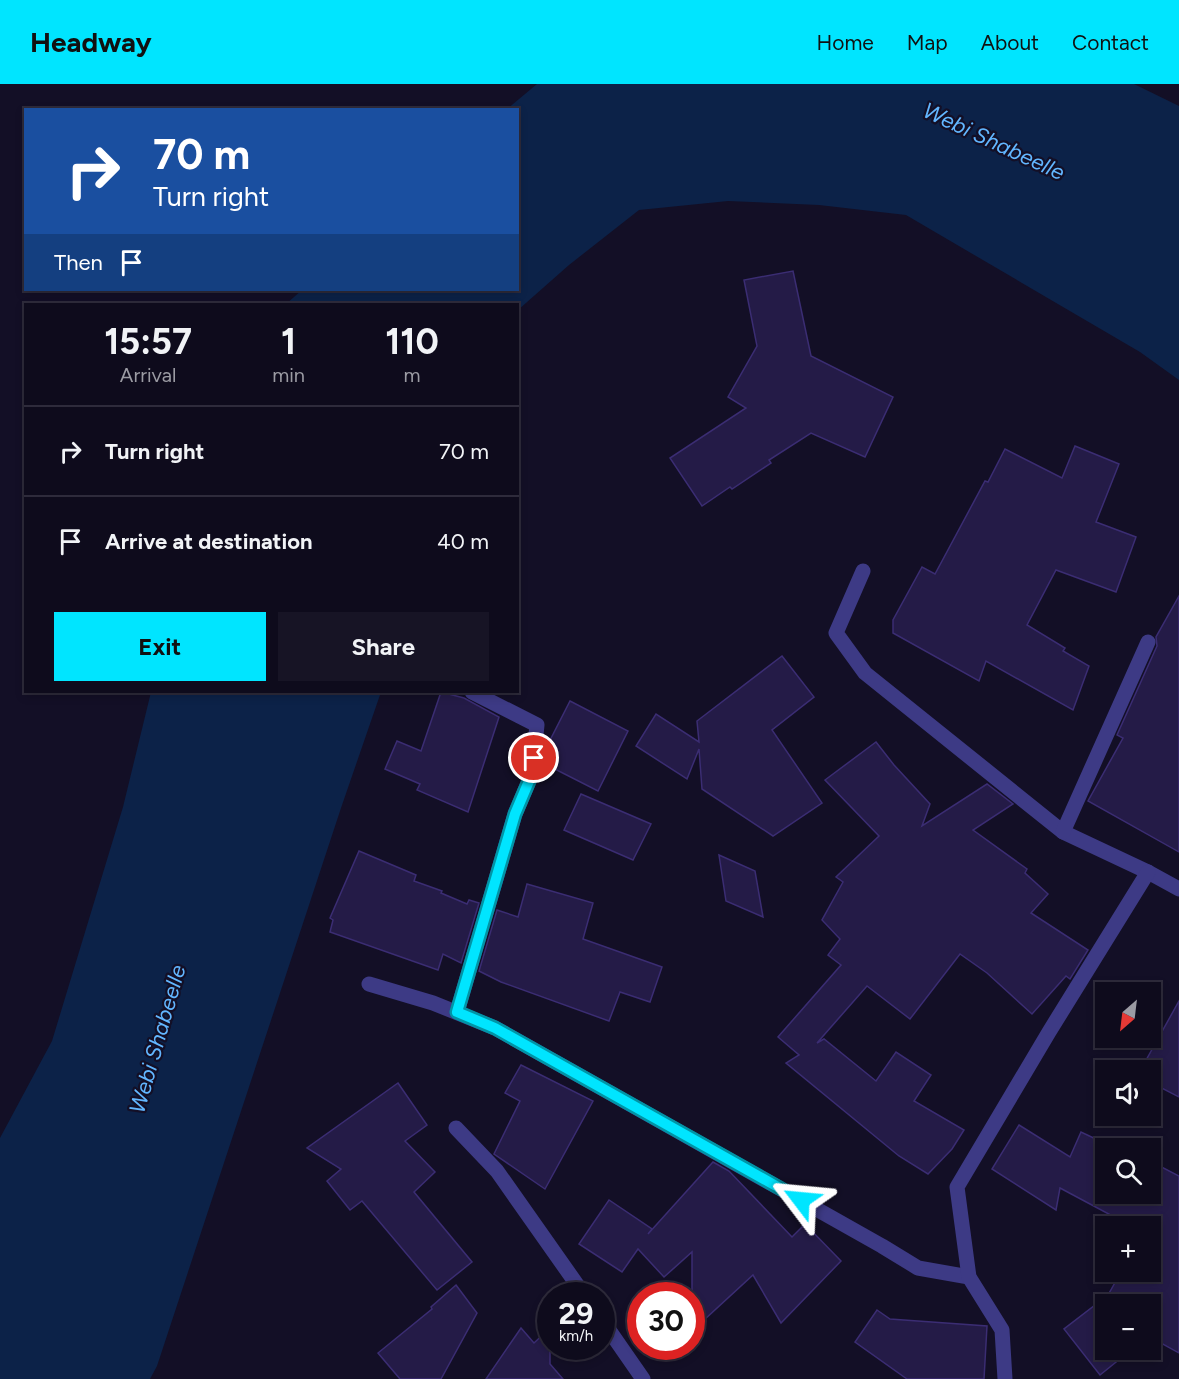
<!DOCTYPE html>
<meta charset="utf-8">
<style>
:root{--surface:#0e0b1c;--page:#171425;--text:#f1f3f6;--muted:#9b9ba3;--line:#2e2b3b;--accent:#00e5ff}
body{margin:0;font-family:Figtree,sans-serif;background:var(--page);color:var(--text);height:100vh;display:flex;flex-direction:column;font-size:22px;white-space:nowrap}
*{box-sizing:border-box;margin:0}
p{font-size:20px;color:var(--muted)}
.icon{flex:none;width:33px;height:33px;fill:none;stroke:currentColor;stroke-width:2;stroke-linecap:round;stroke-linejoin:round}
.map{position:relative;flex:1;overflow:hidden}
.drawer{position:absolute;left:24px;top:219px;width:495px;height:390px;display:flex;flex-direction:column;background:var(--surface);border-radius:0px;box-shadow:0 3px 9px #0003,0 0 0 2px var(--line)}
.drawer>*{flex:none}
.hud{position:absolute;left:24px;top:24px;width:495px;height:183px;border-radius:0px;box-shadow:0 3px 9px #0003,0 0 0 2px var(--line);background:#1a4fa0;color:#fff;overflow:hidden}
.needle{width:39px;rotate:208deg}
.fabs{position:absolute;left:1095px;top:898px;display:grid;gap:12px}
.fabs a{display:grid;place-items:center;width:66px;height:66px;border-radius:0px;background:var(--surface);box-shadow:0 3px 9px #0003,0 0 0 2px var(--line);font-size:30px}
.speed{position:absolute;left:537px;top:1198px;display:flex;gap:12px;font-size:30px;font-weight:700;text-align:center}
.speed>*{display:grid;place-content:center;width:78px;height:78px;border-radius:50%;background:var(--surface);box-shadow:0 3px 9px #0003,0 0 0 2px var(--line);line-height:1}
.speed small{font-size:15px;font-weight:400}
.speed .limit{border:9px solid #d22;background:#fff;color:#111}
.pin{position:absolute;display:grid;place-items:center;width:51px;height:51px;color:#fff;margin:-26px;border:3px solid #fff;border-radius:50%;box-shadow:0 2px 6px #0007}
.me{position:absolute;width:66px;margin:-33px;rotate:299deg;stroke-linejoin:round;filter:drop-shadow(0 0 4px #0008)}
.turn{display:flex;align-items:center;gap:21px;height:126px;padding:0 30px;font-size:27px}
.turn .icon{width:78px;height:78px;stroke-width:2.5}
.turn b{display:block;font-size:42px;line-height:51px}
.then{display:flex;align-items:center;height:57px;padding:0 30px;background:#0003;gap:12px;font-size:22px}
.eta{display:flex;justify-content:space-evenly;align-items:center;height:102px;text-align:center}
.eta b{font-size:36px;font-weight:700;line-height:42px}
.primary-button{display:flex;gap:12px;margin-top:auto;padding:12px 30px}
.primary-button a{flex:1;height:69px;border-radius:0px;background:var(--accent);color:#111;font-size:24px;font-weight:700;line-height:69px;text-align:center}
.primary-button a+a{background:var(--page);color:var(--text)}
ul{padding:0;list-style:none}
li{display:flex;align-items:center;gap:18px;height:90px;padding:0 30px;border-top:2px solid var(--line)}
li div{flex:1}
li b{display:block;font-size:22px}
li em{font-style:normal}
header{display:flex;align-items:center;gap:36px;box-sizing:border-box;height:84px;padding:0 30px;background:var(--accent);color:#111}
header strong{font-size:28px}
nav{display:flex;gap:33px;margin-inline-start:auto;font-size:21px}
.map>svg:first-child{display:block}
.water{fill:#0c2248}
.building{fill:#241b47;stroke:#3b2d73;stroke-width:1.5}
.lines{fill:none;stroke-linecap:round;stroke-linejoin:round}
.minor{stroke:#3d3a85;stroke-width:15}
.route-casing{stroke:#0095a6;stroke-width:15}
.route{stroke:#00e5ff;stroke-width:10}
.labels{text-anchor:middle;stroke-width:4.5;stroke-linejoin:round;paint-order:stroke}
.water-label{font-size:22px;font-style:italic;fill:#62b6ff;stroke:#130f26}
</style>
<header>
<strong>Headway</strong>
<nav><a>Home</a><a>Map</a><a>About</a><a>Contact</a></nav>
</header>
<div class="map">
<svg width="1179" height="1295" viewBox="0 0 1179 1295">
<rect width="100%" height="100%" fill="#130f26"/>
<!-- water -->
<g class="water">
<path d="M537 0H1134L1179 22V296L1140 268 906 131 819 121 728 117 639 126 569 181 518 226V220H286L302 206H518V26L507 25Z"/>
<path d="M151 608H381L341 724 157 1282 150 1295H0V1054L52 957 123 723Z"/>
</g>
<!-- building -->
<g class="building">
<path d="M793 187 811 272 893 313 865 373 811 349 769 376 771 379 732 405 730 403 702 422 670 374 746 324 728 313 757 262 744 196Z"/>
<path d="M1075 362 1119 380 1096 438 1136 453 1116 508 1056 486 1027 541 1065 564 1063 567 1089 582 1073 626 986 577 979 597 893 549V536L922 483 935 490 985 397 988 398 1005 365 1062 394Z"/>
<path d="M1179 512V768L1088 717 1123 654 1117 651 1157 562 1156 553Z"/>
<path d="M782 572 814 613 772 646 822 719 773 752 702 705 699 665 687 695 636 662 656 630 699 658 697 637Z"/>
<path d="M441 608 464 614 499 633 468 728 417 706 420 700 385 685 397 657 421 667Z"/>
<path d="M570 617 628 647 598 707 543 679 544 668Z"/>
<path d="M876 658 894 681 930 720 922 742 987 700 1013 720 973 746 1027 785 1025 789 1048 810 1031 829 1088 866 1070 895 1066 892 1032 930 987 889 960 870 910 935 867 902 817 959 824 955 876 997 896 968 931 991 914 1017 964 1046 952 1065 928 1090 899 1072 786 979 799 971 778 953 841 881 828 871 840 855 822 836 843 798 836 793 879 752 825 696Z"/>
<path d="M581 710 651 740 633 776 564 746Z"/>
<path d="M359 767 416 791 414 797 442 807 441 809 467 820 469 816 479 819 461 879 443 870 438 886 330 848 333 836 330 834Z"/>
<path d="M719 771 755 787 763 833 726 817Z"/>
<path d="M527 800 593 819 583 855 662 883 650 918 620 908 609 937 501 898 479 887 497 826 518 833Z"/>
<path d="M1179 917V1013L1150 998V987H1140Z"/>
<path d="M521 981 593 1017 545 1105 494 1070 520 1017 505 1009Z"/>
<path d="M398 999 427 1041 405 1057 435 1088 414 1108 472 1178 437 1206 362 1117 350 1126 327 1097 341 1085 307 1064Z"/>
<path d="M1019 1041 1070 1073 1081 1048 1117 1065H1106V1110H1150V1077L1179 1092V1269L1150 1253V1221H1106V1266H1131L1100 1291 1064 1245 1108 1211 1121 1188H1150V1143H1133L1060 1104 1056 1126 992 1085Z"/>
<path d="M713 1078 729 1087 792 1153 805 1140 841 1177 781 1239 753 1191 692 1247V1168L664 1193 638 1165 622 1188 579 1160 609 1116 652 1145 648 1150Z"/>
<path d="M456 1201 477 1229 441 1295H400L378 1269 432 1225 431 1223Z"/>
<path d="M877 1226 890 1235 987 1242 984 1295H907L855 1258Z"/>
<path d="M521 1244 534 1259 550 1244V1280L563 1295H486Z"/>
</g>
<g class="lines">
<!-- minor -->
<g class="minor">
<path d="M863 487 836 549 865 589 1063 748 1148 788 1179 805"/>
<path d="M1063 748 1148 558"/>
<path d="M369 900 433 919 495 944 882 1162 918 1184 969 1193"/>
<path d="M457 928 515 730 532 690 537 641 472 608"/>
<path d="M456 1044 497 1087 585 1212"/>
<path d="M602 1236 643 1295"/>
<path d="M1005 1295 1002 1246 969 1193 957 1103 1049 948 1148 788"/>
</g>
</g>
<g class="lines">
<defs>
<path id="route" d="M534 674 532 690 515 730 457 928 495 944 801 1116"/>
</defs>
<!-- route casing -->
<use href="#route" class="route-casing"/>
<!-- route -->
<use href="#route" class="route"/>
</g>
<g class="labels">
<!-- water labels -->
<g class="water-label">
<text transform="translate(994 57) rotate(25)" y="8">Webi Shabeelle</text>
<text transform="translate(157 955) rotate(-74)" y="8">Webi Shabeelle</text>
</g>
</g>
</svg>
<div class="fabs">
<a><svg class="needle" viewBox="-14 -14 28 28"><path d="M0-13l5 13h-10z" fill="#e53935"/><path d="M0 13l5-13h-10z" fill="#9b9ba3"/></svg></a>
<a><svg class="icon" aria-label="sound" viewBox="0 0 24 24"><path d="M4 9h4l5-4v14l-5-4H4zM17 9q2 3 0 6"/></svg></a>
<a><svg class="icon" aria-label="search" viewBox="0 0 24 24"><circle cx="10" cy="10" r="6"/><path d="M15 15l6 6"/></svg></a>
<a>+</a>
<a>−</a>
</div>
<div class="speed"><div>29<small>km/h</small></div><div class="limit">30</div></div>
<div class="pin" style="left:534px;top:674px;background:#d93025"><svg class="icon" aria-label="arrive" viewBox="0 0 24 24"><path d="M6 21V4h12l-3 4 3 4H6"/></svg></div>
<svg class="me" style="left:801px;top:1116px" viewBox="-20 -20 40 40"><path d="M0-17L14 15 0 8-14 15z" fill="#00e5ff" stroke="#fff" stroke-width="4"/></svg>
<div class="hud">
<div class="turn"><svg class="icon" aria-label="right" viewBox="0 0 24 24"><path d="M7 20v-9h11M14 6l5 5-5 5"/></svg><div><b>70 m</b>Turn right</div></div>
<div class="then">Then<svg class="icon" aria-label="arrive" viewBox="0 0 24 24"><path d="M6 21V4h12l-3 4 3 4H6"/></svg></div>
</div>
<section class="drawer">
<div class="eta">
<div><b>15:57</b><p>Arrival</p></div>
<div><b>1</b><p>min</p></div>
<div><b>110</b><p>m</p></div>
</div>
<ul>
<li><svg class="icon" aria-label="right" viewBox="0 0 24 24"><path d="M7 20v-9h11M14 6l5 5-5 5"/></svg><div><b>Turn right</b></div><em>70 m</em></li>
<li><svg class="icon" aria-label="arrive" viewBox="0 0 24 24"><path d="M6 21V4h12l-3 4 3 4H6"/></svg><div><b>Arrive at destination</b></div><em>40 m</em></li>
</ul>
<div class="primary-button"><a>Exit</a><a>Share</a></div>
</section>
</div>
